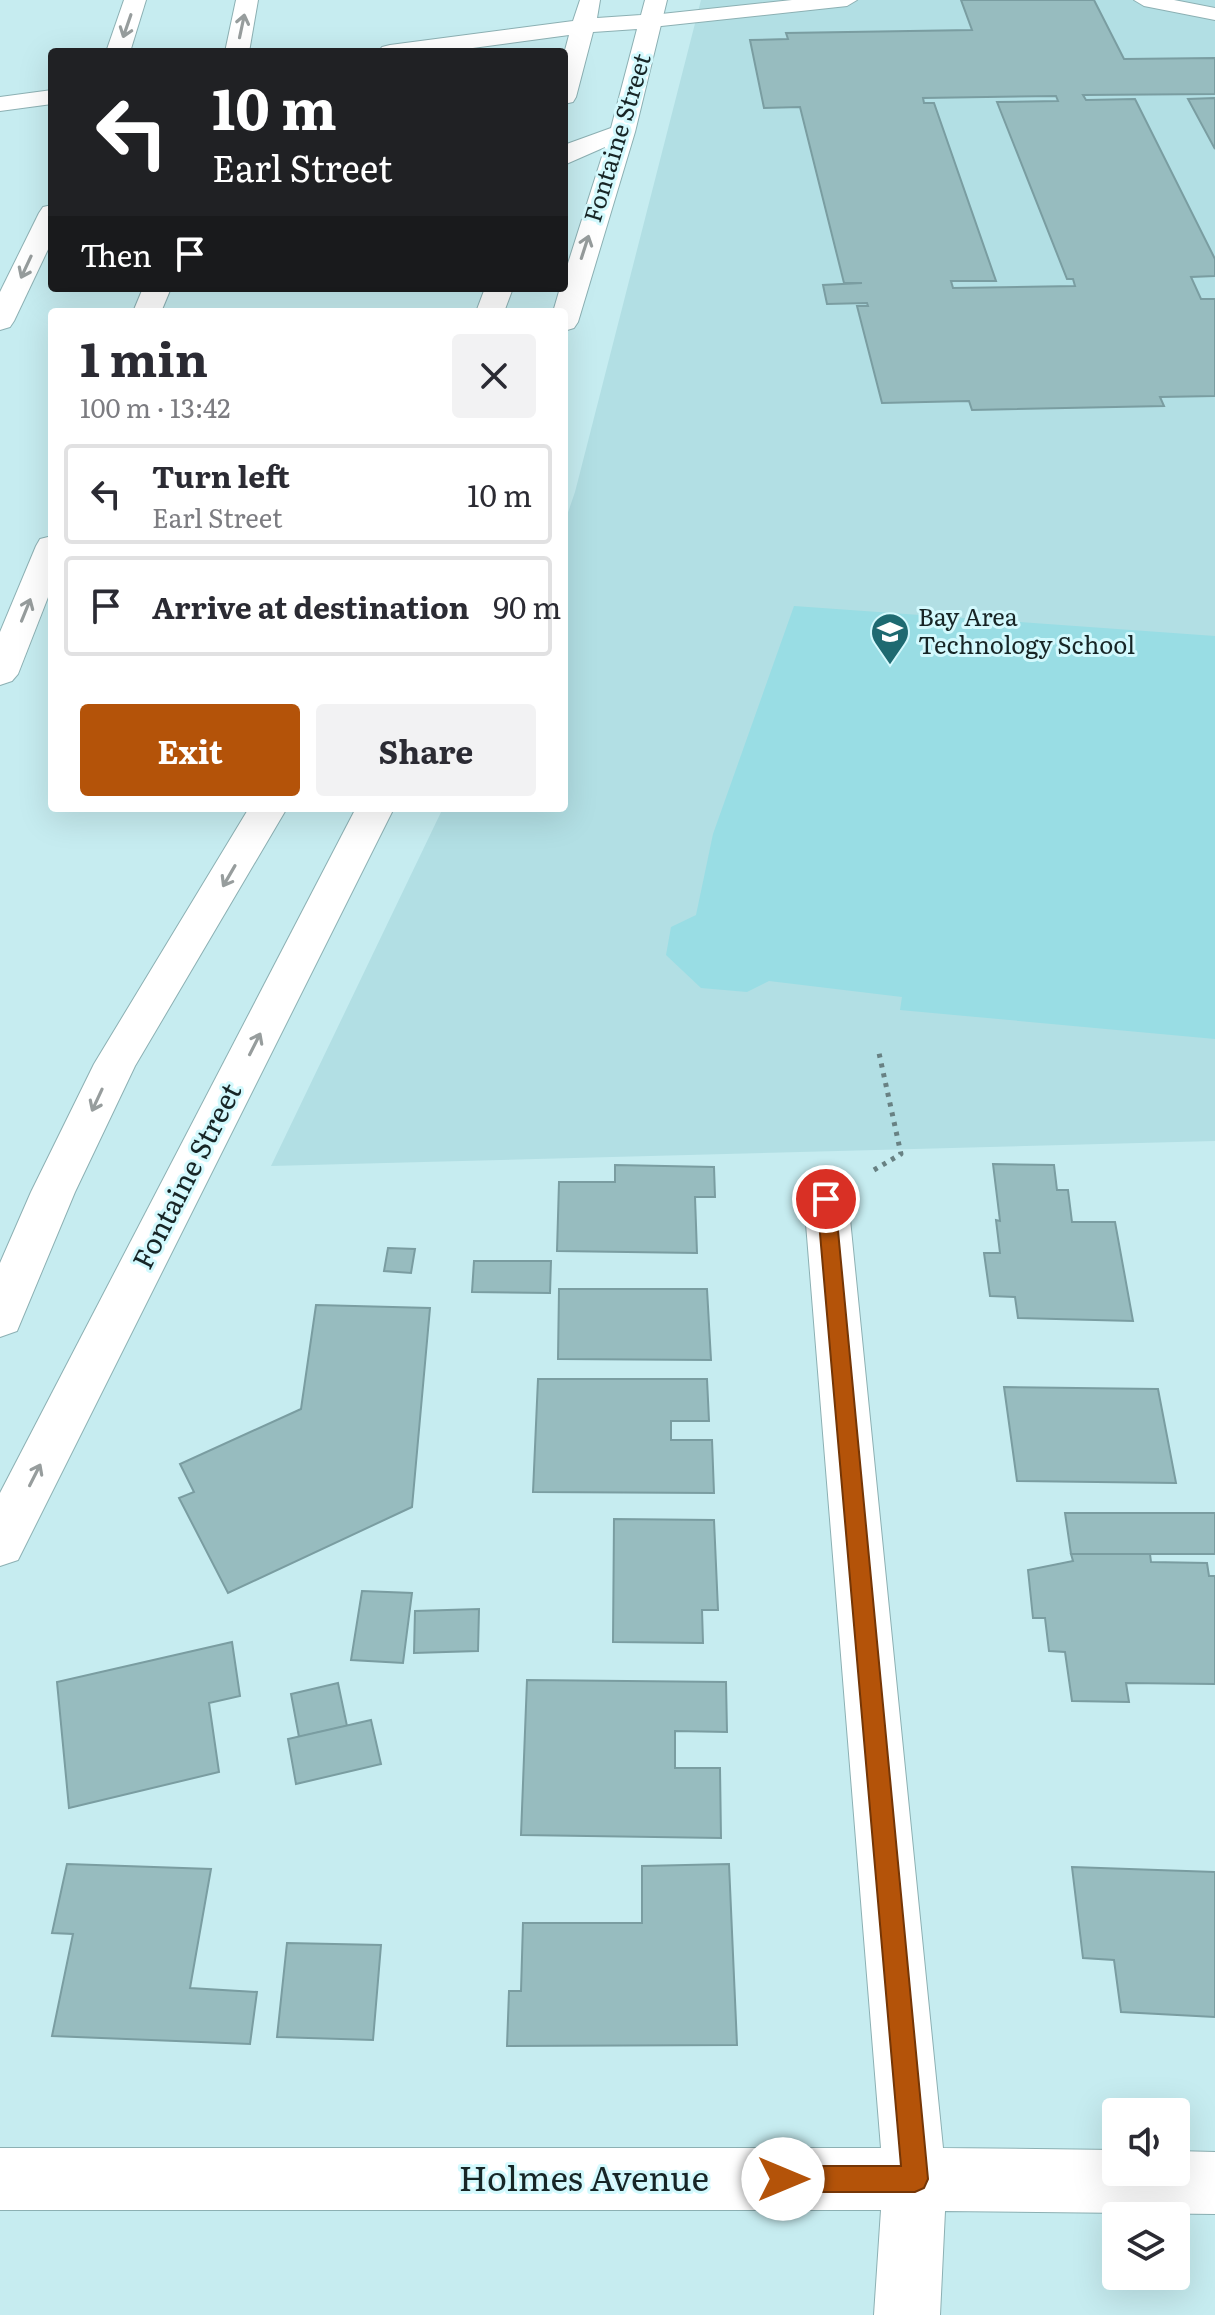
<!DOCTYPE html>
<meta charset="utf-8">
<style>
:root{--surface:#fff;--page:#f2f2f3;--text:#2b2b33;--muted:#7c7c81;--line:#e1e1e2;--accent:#b45309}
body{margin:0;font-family:Literata,serif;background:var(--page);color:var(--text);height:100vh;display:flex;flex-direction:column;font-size:30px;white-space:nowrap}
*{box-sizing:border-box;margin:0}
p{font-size:26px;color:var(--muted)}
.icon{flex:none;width:44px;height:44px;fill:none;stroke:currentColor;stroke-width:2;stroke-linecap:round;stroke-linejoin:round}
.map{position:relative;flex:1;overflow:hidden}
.drawer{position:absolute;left:48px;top:308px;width:520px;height:504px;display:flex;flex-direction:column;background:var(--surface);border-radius:8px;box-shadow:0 8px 32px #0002}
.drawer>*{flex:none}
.banner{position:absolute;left:48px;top:48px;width:520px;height:244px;border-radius:8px;box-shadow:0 8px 32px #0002;background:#202124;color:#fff;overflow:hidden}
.controls{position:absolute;left:1102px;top:2098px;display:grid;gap:16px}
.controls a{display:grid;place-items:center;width:88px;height:88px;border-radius:8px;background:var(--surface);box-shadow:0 8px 32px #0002;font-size:40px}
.pin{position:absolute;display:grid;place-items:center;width:68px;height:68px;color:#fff;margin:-34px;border:4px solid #fff;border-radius:50%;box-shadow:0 2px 8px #0007}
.me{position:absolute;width:88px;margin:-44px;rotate:90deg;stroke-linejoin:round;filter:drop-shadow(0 0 6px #0008)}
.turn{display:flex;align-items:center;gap:28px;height:168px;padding:0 32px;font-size:36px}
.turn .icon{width:104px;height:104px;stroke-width:2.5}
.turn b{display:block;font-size:56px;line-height:68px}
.then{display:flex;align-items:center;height:76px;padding:0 32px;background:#0003;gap:16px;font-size:30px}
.round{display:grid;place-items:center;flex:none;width:84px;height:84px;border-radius:8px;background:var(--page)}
.overview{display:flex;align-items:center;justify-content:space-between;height:136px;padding:0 32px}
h1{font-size:48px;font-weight:700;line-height:60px}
.primary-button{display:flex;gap:16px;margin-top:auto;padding:16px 32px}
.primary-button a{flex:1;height:92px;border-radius:8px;background:var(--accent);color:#fff;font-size:32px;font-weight:700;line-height:92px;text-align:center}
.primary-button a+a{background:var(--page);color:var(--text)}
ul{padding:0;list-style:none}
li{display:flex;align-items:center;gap:24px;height:100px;margin:0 16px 12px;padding:0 16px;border:4px solid var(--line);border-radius:8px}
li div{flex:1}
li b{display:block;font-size:30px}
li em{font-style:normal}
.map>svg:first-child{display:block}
.built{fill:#b2dfe4}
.green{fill:#99dde4}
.building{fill:#97bcbf;stroke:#7a9da1;stroke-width:2;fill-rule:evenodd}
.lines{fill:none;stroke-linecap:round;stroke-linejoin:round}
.service-casing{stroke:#8cb0b3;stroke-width:2}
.minor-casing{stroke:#8cb0b3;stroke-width:2}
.tertiary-casing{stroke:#8cb0b3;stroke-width:2}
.motorway-casing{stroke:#8cb0b3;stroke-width:2}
.path{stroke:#688183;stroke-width:5;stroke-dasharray:4 6;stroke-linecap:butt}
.service{fill:#fff;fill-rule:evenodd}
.minor{fill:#fff;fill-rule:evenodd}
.tertiary{fill:#fff;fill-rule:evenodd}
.motorway{fill:#fff;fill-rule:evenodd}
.oneway{stroke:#979d9d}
.route{fill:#b45309;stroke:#753606;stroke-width:2}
.labels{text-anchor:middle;stroke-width:6;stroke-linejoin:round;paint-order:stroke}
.far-street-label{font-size:24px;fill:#172526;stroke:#d3f9fd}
.far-poi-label{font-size:24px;fill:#172526;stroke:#d3f9fd;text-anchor:start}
.street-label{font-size:28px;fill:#172526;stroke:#d3f9fd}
.near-street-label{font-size:34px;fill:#172526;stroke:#d3f9fd}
</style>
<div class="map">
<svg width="1215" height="2315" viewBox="0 0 1215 2315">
<rect width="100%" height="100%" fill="#c6ecf0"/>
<!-- built -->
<path class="built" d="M701 0H1215V1141L271 1166 443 808H564V524L575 492Z"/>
<!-- green -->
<path class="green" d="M794 606 1215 636V1039L900 1010 902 997 769 981 747 992 701 988 666 955 671 927 696 915 713 834Z"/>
<!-- building -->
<g class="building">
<path d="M961 0H1094L1124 59 1215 58V94L1083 95 1086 100 1135 99 1215 259V276L1191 277 1201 299H1215V396L1160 397 1164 406 972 410 969 401 882 403 857 306H868L867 303 827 304 823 285 862 283H844L800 107 764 108 750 40 788 39 786 33 972 30ZM1056 96 1058 101 997 102 1067 279H1073L1075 286 953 288 951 281H996L934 103H924L923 98Z"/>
<path d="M1215 98V149L1188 99Z"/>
<path d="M993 1164 1054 1165 1057 1190H1068L1072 1222H1115L1133 1321 1018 1318 1015 1297 990 1296 984 1253H1000L996 1220 1000 1221Z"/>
<path d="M615 1165 714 1167 715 1197H695L697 1253 557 1251 559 1182H615Z"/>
<path d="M388 1248 415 1249 411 1273 384 1271Z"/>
<path d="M474 1261H551L550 1293 472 1292Z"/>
<path d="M559 1289H707L711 1360 558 1359Z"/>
<path d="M316 1305 430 1308 412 1507 228 1593 179 1498 194 1492 180 1464 301 1409Z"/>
<path d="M538 1379H707L709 1421H671V1440H712L714 1493 533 1492Z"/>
<path d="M1004 1387 1158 1389 1176 1483 1017 1481Z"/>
<path d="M1065 1513H1215V1554H1071Z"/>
<path d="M614 1519 714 1520 718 1610H702L703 1643 613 1642Z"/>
<path d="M1071 1554H1150L1151 1562 1207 1563 1209 1576H1215V1684L1126 1683 1129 1702 1072 1701 1065 1652 1049 1651 1045 1618H1033L1028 1570 1073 1561Z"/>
<path d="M362 1591 412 1593 403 1663 351 1660Z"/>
<path d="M479 1609 478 1651 414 1653 415 1611Z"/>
<path d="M232 1642 240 1696 209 1703 219 1772 69 1808 57 1682Z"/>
<path d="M527 1680 726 1682 727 1732 675 1731V1768H720L721 1838 521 1835Z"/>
<path d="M338 1683 347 1726 299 1737 291 1694Z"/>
<path d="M371 1720 381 1764 296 1784 288 1739Z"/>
<path d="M67 1864 211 1869 190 1988 257 1992 250 2044 52 2036 73 1934 52 1933Z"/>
<path d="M729 1864 737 2045 507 2046 509 1991H521L523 1923H642V1866Z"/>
<path d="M1072 1867 1215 1872V2017L1121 2012 1114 1960 1083 1958Z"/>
<path d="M287 1943 381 1945 373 2040 277 2037Z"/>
</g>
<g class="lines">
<defs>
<g id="service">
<path d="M792 0H857L847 6 652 27 642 21 652 15Z"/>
<path d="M1134 0H1174L1215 8V20L1144 6Z"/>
</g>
<path id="minor" d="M826 1182 842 1187 848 1199 943 2148 1116 2150V2172H1176V2151L1215 2152V2214L945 2211 940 2315H874L881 2210H0V2148H881L804 1199 810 1187Z"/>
<g id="tertiary">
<path d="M580 0H600L597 18 641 15 645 0H667L635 132 578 322 574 328 564 331V312H553L560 288H564V276L605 147 564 165V145L611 128 637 29 593 32 576 97 573 102 564 104V54L569 35 443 52H378L382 47 390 45 573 21Z"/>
<path d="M52 90V104L0 111V97Z"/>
<path d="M485 288H513L504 312H476Z"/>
<path d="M249 808H287L135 1066 75 1192 17 1331 0 1337V1263L31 1192 94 1064Z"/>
<path d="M356 808H394L18 1560 0 1566V1493Z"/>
</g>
<g id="motorway">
<path d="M124 0H146L130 52H106Z"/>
<path d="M236 0H258L249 52H225Z"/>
<path d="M52 205V241L14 321 10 327 0 330V292L39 213 43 207Z"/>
<path d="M143 288H171L161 312H133Z"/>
<path d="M52 536V587L18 674 12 681 0 685V632L36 546 40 539Z"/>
</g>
</defs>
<!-- service casing -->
<use href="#service" class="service-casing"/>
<!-- minor casing -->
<use href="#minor" class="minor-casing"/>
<!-- tertiary casing -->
<use href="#tertiary" class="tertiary-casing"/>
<!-- motorway casing -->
<use href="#motorway" class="motorway-casing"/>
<!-- path -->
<path class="path" d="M874 1170 901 1154 879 1053"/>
<!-- service -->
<use href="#service" class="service"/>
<!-- minor -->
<use href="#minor" class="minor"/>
<!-- tertiary -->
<use href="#tertiary" class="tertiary"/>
<!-- motorway -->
<use href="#motorway" class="motorway"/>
</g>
<!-- one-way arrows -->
<defs><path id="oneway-shaft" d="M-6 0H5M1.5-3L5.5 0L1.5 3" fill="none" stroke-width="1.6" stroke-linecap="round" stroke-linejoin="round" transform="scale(2)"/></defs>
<g class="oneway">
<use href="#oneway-shaft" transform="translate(127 26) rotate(109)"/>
<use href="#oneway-shaft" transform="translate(242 26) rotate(-78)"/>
<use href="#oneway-shaft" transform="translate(585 247) rotate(-72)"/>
<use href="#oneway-shaft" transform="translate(26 267) rotate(115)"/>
<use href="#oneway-shaft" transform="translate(26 610) rotate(-68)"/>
<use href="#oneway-shaft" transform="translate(229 876) rotate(120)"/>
<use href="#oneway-shaft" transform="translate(255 1044) rotate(-63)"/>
<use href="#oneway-shaft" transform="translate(97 1100) rotate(115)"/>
<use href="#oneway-shaft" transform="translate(35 1475) rotate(-63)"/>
</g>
<!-- route -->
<path class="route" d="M826 1192 835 1199 928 2179 924 2188 915 2192H783L774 2189 770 2179 774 2170 783 2166H901L817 1199Z"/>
<!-- icons -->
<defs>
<symbol id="school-pin" viewBox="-11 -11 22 30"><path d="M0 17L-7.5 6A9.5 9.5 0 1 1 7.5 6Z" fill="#1e6a71" stroke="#d3f9fd"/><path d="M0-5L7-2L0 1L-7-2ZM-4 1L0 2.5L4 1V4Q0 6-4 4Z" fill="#fff"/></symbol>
</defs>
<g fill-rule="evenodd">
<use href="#school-pin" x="868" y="610" width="44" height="60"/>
</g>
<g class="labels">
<!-- far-street labels -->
<g class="far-street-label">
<text transform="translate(618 138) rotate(-73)" y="8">Fontaine Street</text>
</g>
<!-- far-poi labels -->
<g class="far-poi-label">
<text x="918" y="626">Bay Area<tspan x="918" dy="28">Technology School</tspan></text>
</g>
<!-- street labels -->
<g class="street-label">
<text transform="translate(187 1176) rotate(-63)" y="10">Fontaine Street</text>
</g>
<!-- near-street labels -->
<g class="near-street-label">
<text x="584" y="2191">Holmes Avenue</text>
</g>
</g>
</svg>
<div class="controls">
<a><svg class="icon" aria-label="sound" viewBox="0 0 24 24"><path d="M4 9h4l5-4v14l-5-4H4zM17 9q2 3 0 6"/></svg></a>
<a><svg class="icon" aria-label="layers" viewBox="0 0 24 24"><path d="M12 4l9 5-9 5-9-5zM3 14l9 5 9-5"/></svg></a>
</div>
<div class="pin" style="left:826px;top:1199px;background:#d93025"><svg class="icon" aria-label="arrive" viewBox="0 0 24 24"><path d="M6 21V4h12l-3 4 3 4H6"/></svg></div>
<svg class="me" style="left:783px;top:2179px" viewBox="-20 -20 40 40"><circle r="19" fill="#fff"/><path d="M0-13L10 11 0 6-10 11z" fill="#b45309"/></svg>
<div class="banner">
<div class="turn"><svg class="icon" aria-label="left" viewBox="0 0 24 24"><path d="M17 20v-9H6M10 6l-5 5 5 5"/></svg><div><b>10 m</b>Earl Street</div></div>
<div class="then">Then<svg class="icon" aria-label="arrive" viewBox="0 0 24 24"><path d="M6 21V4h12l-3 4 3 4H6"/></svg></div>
</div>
<section class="drawer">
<div class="overview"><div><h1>1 min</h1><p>100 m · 13:42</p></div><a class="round"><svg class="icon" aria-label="close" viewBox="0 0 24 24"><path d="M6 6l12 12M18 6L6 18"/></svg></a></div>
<ul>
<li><svg class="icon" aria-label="left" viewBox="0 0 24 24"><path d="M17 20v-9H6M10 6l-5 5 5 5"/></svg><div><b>Turn left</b><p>Earl Street</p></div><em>10 m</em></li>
<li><svg class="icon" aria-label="arrive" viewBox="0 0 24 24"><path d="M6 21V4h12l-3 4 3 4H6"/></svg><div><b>Arrive at destination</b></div><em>90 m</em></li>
</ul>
<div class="primary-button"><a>Exit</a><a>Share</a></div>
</section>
</div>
